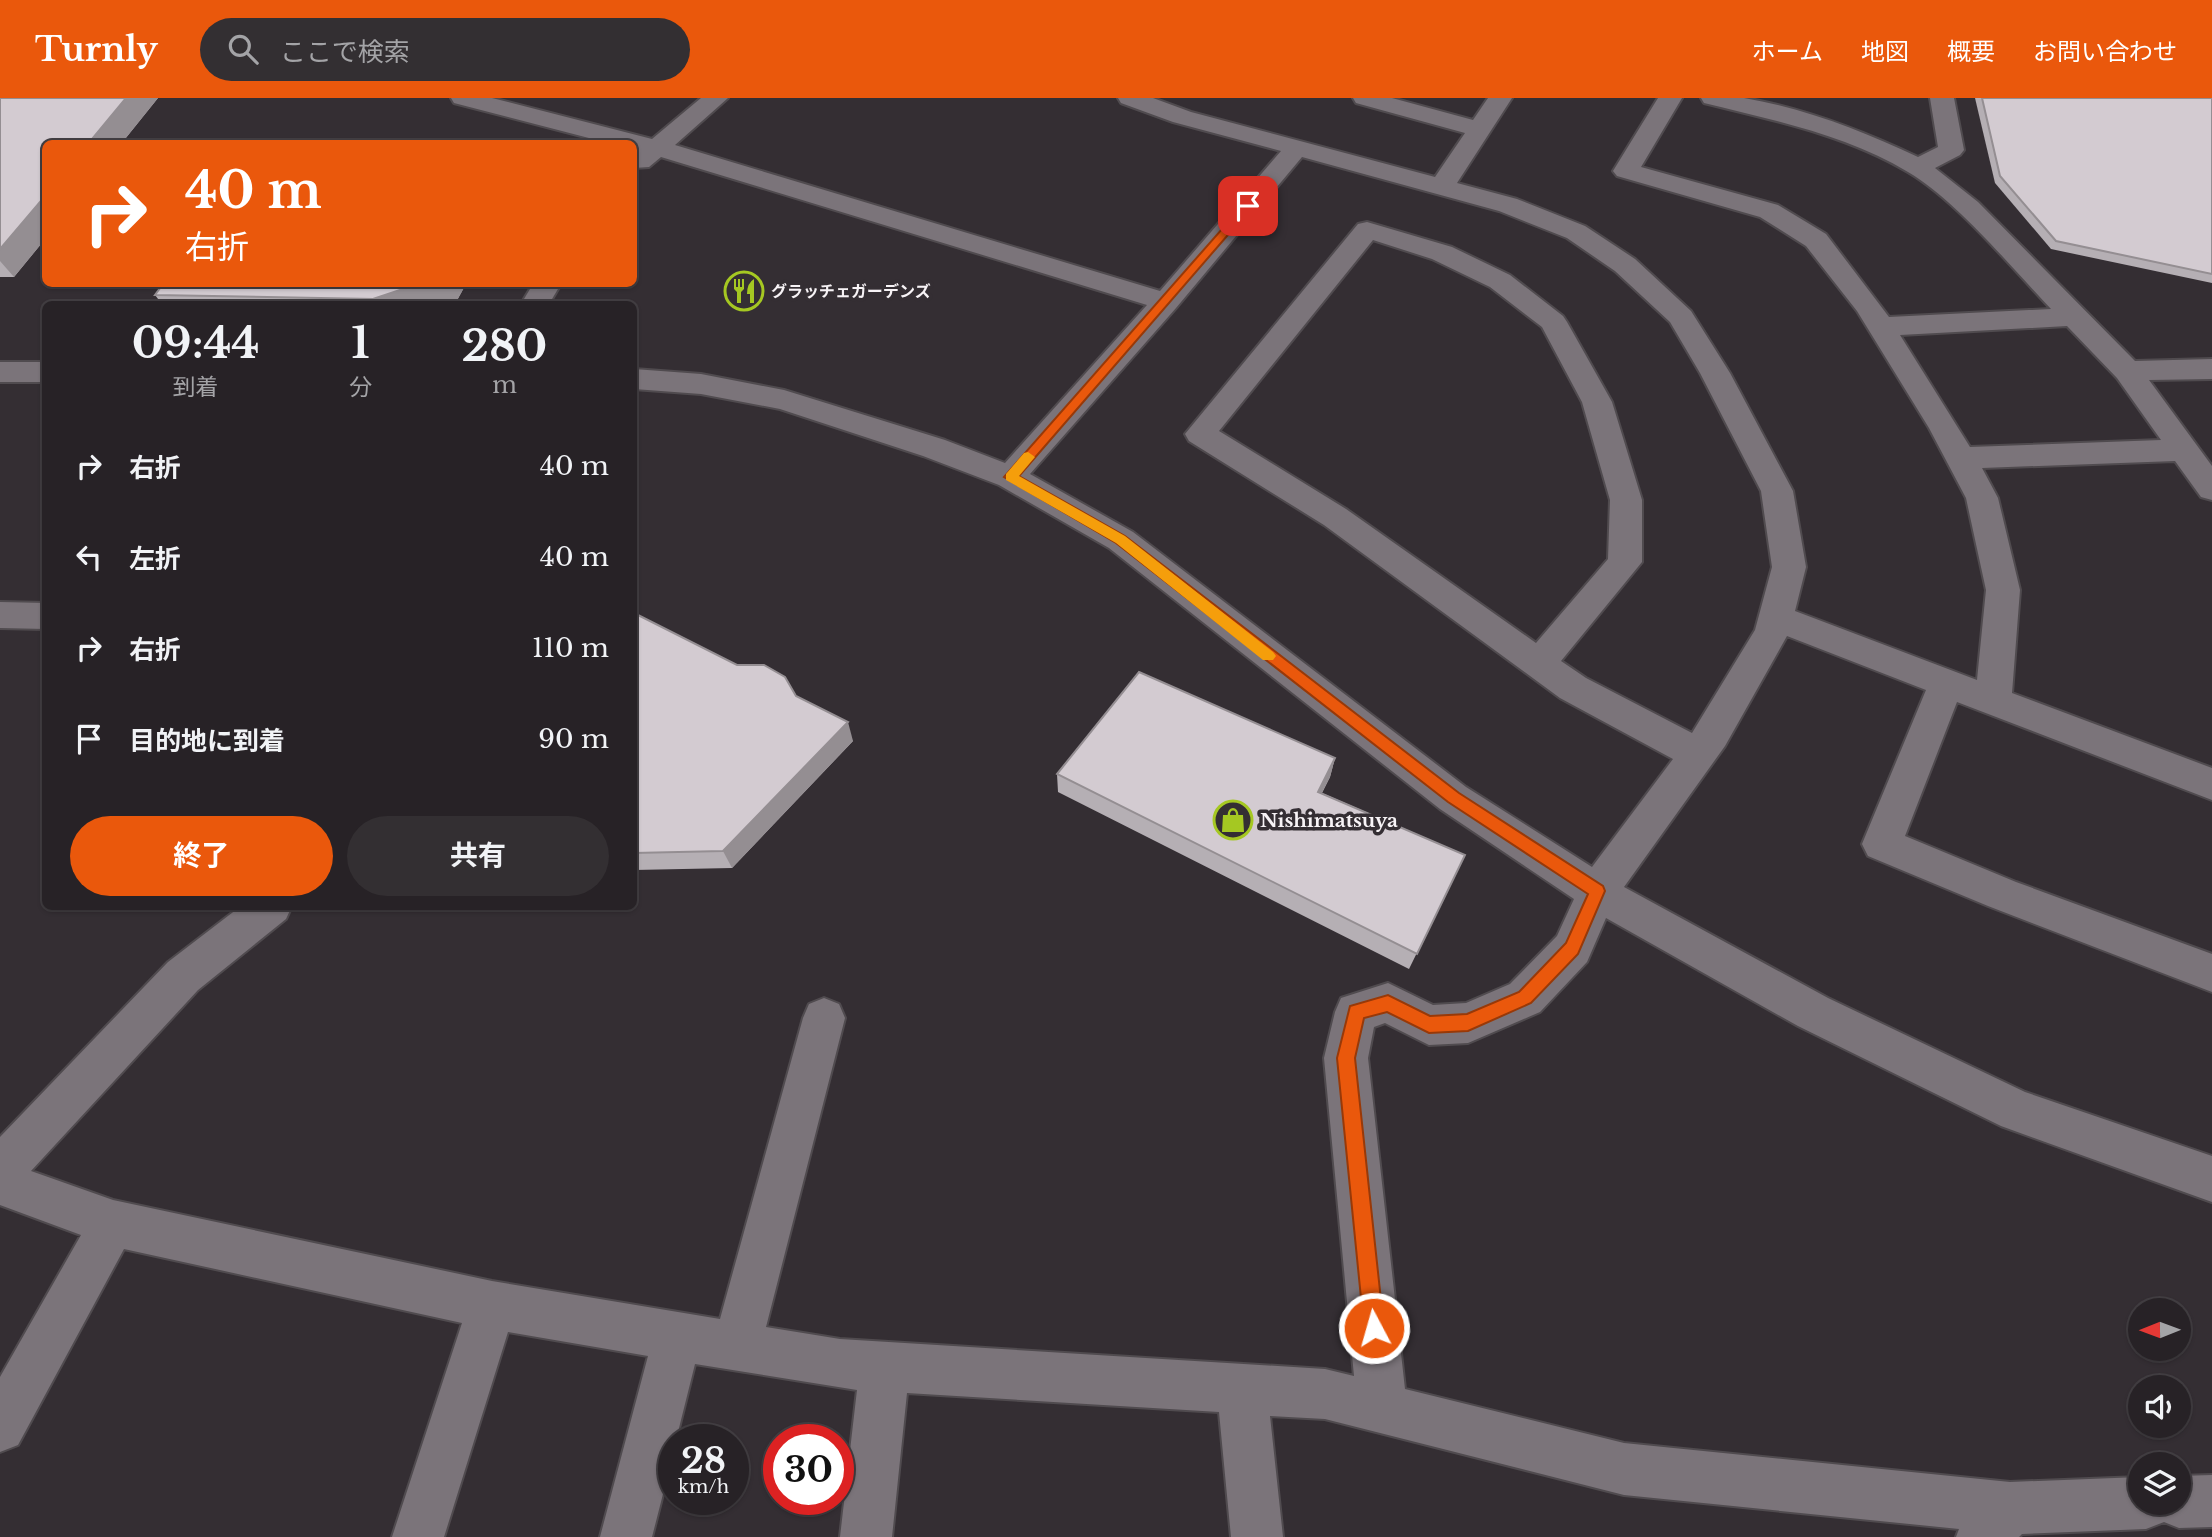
<!DOCTYPE html>
<html lang="ja">
<meta charset="utf-8">
<style>
:root{--surface:#272226;--page:#332f32;--text:#f1f3f6;--muted:#a4a4a7;--line:#433f43;--accent:#ea580c}
body{margin:0;font-family:"Libre Baskerville","Noto Sans JP",serif;background:var(--page);color:var(--text);height:100vh;display:flex;flex-direction:column;font-size:26px;white-space:nowrap}
*{box-sizing:border-box;margin:0}
p{font-size:23px;color:var(--muted)}
.icon{flex:none;width:38px;height:38px;fill:none;stroke:currentColor;stroke-width:2;stroke-linecap:round;stroke-linejoin:round}
.map{position:relative;flex:1;overflow:hidden}
.side{position:absolute;left:42px;top:203px;width:595px;height:609px;display:flex;flex-direction:column;background:var(--surface);border-radius:10px;box-shadow:0 2px 5px #0004,0 0 0 2px var(--line)}
.side>*{flex:none}
.guide{position:absolute;left:42px;top:42px;width:595px;height:147px;border-radius:10px;box-shadow:0 2px 5px #0004,0 0 0 2px var(--line);background:#ea580c;color:#fff;overflow:hidden}
.needle{width:46px;rotate:269deg}
.tools{position:absolute;left:2128px;top:1200px;display:grid;gap:14px}
.tools a{display:grid;place-items:center;width:63px;height:63px;border-radius:50%;background:var(--surface);box-shadow:0 2px 5px #0004,0 0 0 2px var(--line);font-size:35px}
.speed{position:absolute;left:658px;top:1326px;display:flex;gap:14px;font-size:35px;font-weight:700;text-align:center}
.speed>*{display:grid;place-content:center;width:91px;height:91px;border-radius:50%;background:var(--surface);box-shadow:0 2px 5px #0004,0 0 0 2px var(--line);line-height:1}
.speed small{font-size:18px;font-weight:400}
.speed .limit{border:10px solid #d22;background:#fff;color:#111}
.pin{position:absolute;display:grid;place-items:center;width:60px;height:60px;color:#fff;margin:-30px;border-radius:14px;box-shadow:0 4px 10px #0006}
.me{position:absolute;width:77px;margin:-38px;rotate:354deg;stroke-linejoin:round;filter:drop-shadow(0 0 5px #0008)}
.turn{display:flex;align-items:center;gap:24px;height:147px;padding:0 28px;font-size:32px}
.turn .icon{width:91px;height:91px;stroke-width:2.5}
.turn b{display:block;font-size:49px;line-height:60px}
.eta{display:flex;justify-content:space-evenly;align-items:center;height:119px;text-align:center}
.eta b{font-size:42px;font-weight:700;line-height:49px}
.button{display:flex;gap:14px;margin-top:auto;padding:14px 28px}
.button a{flex:1;height:80px;border-radius:42px;background:var(--accent);color:#fff;font-size:28px;font-weight:700;line-height:80px;text-align:center}
.button a+a{background:var(--page);color:var(--text)}
ul{padding:0;list-style:none}
li{display:flex;align-items:center;gap:21px;height:91px;padding:0 28px}
li div{flex:1}
li b{display:block;font-size:26px}
li em{font-style:normal}
header{display:flex;align-items:center;gap:42px;box-sizing:border-box;height:98px;padding:0 35px;background:var(--accent);color:#fff}
header strong{font-size:33px}
nav{display:flex;gap:38px;margin-inline-start:auto;font-size:24px}
.search{width:490px;height:63px;background:var(--page);display:flex;align-items:center;gap:18px;box-sizing:border-box;padding:0 24px;border-radius:38px;color:var(--muted);font-size:26px}
.map>svg:first-child{display:block}
.lines{fill:none;stroke-linecap:round;stroke-linejoin:round}
.minor-casing{stroke:#504b4f;stroke-width:4}
.minor{fill:#7b747a;fill-rule:evenodd}
.wall{fill:#b5afb4}
.shaded-wall{fill:#948e92}
.building{fill:#d3cbd1;stroke:#948e92;stroke-width:2}
.route{fill:#ea580c;stroke:#983908;stroke-width:2}
.slow{fill:#f59e0b}
.labels{text-anchor:middle;stroke-width:7;stroke-linejoin:round;paint-order:stroke}
.far-poi-label{font-size:16px;font-weight:bold;fill:#f7f3f6;stroke:#342e33;text-anchor:start}
.poi-label{font-size:19px;font-weight:bold;fill:#f7f3f6;stroke:#342e33;text-anchor:start}
</style>
<header>
<strong>Turnly</strong>
<div class="search"><svg class="icon" aria-label="search" viewBox="0 0 24 24"><circle cx="10" cy="10" r="6"/><path d="M15 15l6 6"/></svg>ここで検索</div>
<nav><a>ホーム</a><a>地図</a><a>概要</a><a>お問い合わせ</a></nav>
</header>
<div class="map">
<svg width="2212" height="1439" viewBox="0 0 2212 1439">
<rect width="100%" height="100%" fill="#342e33"/>
<g class="lines">
<defs>
<g id="minor">
<path d="M451 0H492L652 41 701 0H728L675 47 1160 193 1281 53 1173 24 1121 5 1118 0H1153L1191 14 1435 79 1465 35 1356 5 1353 0H1392L1473 22 1488 0H1512L1457 85 1517 101 1585 128 1635 161 1691 213 1730 275 1793 393 1806 469 1795 513 1977 582 1986 492 1966 400 1929 330 1857 213 1806 148 1760 119 1617 78 1613 73 1658 0H1682L1641 69 1778 107 1826 136 1889 219 2051 211C2011 169 1957 103 1908 74 1846 37 1773 22 1704 5L1701 0C1715 0 1730 0 1744 0 1804 10 1863 33 1918 59L1938 49 1930 0H1954L1964 52 1960 57 1935 70 1978 104 2135 263 2212 261V281L2149 282 2212 368V402L2201 399 2175 363 1982 370 1998 400 2020 492 2012 595 2212 670V702L1957 604 1905 738 2016 784 2212 856V894L1988 808 1868 758 1862 746 1926 592 1787 538 1725 648 1624 789 1828 900 2025 994 2212 1058V1104L2001 1028 1798 928 1606 820 1587 864 1540 914 1468 945 1429 947 1385 925 1374 929 1368 960 1405 1291 1624 1345 2010 1384 2140 1379V1405H2179V1378L2212 1377V1429L2179 1430 2164 1424 2146 1431 2022 1436 2019 1439H1956L1959 1431 1624 1397 1325 1321 1270 1318 1283 1439H1231L1219 1314 907 1295 892 1439H840L857 1292 695 1266 676 1342H674V1353L652 1439H600L648 1258 508 1234 444 1439H392L462 1225 124 1151 18 1347 0 1354V1279L81 1137 0 1107V1039L168 864 241 808H292L286 821 198 892 31 1073 113 1102 492 1183 720 1221 803 920 809 906 824 900 839 906 845 920 766 1229 840 1241 1325 1271 1354 1278 1324 960 1335 914 1341 900 1388 885 1433 907 1466 905 1510 886 1557 838 1574 801 1440 711 1109 450 999 387 923 358 780 311 701 296 634 291V271L701 276 784 292 945 342 1005 365 1147 207 661 59 649 69 634 70V57L639 52 634 51V46H612L454 5ZM1302 59 1499 113 1567 140 1615 173 1670 224 1700 275 1761 393 1772 469 1755 532 1692 635 1586 580 1561 563 1642 464V402L1612 304 1567 224 1563 218 1510 177 1452 149 1367 124 1358 126 1185 336 1189 343 1324 427 1560 600 1673 661 1592 769 1466 689 1133 434 1030 376 1176 210ZM1373 142 1432 161 1490 189 1542 229 1582 304 1610 402 1608 461 1536 545 1346 411 1219 333ZM2067 228 2117 280 2161 342 1970 349 1900 237Z"/>
<path d="M533 186H561L549 206H521Z"/>
<rect x="0" y="264" width="46" height="20"/>
<path d="M0 504 46 505V531L0 530Z"/>
</g>
</defs>
<!-- minor casing -->
<use href="#minor" class="minor-casing"/>
<!-- minor -->
<use href="#minor" class="minor"/>
</g>
<!-- wall -->
<g class="wall">
<path d="M0 0H158L121 46H46V140L14 179H0Z"/>
<path d="M1975 0H2212V185L2051 151 1995 85Z"/>
<path d="M163 186H466L455 206H162L155 197Z"/>
<path d="M634 515 796 598 853 643 732 770 634 772Z"/>
<path d="M1335 660 1330 679 1322 695 1465 757 1409 871 1058 694 1057 676Z"/>
</g>
<!-- shaded-wall -->
<g class="shaded-wall">
<path d="M126 0H158L121 46H88Z"/>
<path d="M46 97V140L14 179 0 163V151Z"/>
<path d="M418 186H466L455 206H377L373 201Z"/>
<path d="M848 624 853 643 732 770 723 753Z"/>
<path d="M1335 660 1330 679 1313 712 1318 694Z"/>
</g>
<!-- building -->
<g class="building">
<path d="M0 0H126L88 46H46V97L0 151Z"/>
<path d="M1982 0H2212V176L2056 143 2000 78Z"/>
<path d="M163 186H418L373 201 155 197Z"/>
<path d="M634 515 737 567H764L785 579 796 598 848 624 723 753 634 755Z"/>
<path d="M1139 574 1335 660 1318 694 1465 757 1417 856 1057 676Z"/>
</g>
<!-- route -->
<path class="route" d="M1244 106 1253 108 1019 378 1125 438 1459 695 1603 788 1605 793 1578 856 1531 905 1468 933 1429 935 1387 914 1364 920 1355 960 1384 1230 1381 1237 1374 1240 1367 1237 1364 1230 1337 960 1350 908 1388 897 1430 918 1467 916 1519 894 1566 845 1588 796 1448 704 1116 445 1004 379Z"/>
<!-- slow -->
<path class="slow" d="M1028 354 1035 359 1019 378 1125 438 1273 554 1276 558 1273 562H1263L1116 445 1006 382V376L1024 355Z"/>
<!-- icons -->
<defs>
<symbol id="restaurant-ring" viewBox="-11 -11 22 22"><circle r="9.5" fill="#342e33" stroke="#a5c822" stroke-width="1.5"/><path d="M-5-6h1v4h1v-4h1v4h1v-4h1v5L-1.5 .5V6h-2V.5L-5-1ZM5-6V6H3V1.5H1.5Q1.5-4 5-6Z" fill="#a5c822"/></symbol>
<symbol id="shop-ring" viewBox="-11 -11 22 22"><circle r="9.5" fill="#342e33" stroke="#a5c822" stroke-width="1.5"/><path d="M-5-2.5h2.3a2.7 3.5 0 0 1 5.4 0H5L5.5 6h-11ZM-1.5-2.5h3a1.5 2.3 0 0 0-3 0Z" fill="#a5c822"/></symbol>
</defs>
<g fill-rule="evenodd">
<use href="#restaurant-ring" x="722" y="171" width="44" height="44"/>
<use href="#shop-ring" x="1211" y="700" width="44" height="44"/>
</g>
<g class="labels">
<!-- far-poi labels -->
<g class="far-poi-label">
<text x="771" y="199">グラッチェガーデンズ</text>
</g>
<!-- poi labels -->
<g class="poi-label">
<text x="1260" y="729">Nishimatsuya</text>
</g>
</g>
</svg>
<div class="tools">
<a><svg class="needle" viewBox="-14 -14 28 28"><path d="M0-13l5 13h-10z" fill="#e53935"/><path d="M0 13l5-13h-10z" fill="#a4a4a7"/></svg></a>
<a><svg class="icon" aria-label="sound" viewBox="0 0 24 24"><path d="M4 9h4l5-4v14l-5-4H4zM17 9q2 3 0 6"/></svg></a>
<a><svg class="icon" aria-label="layers" viewBox="0 0 24 24"><path d="M12 4l9 5-9 5-9-5zM3 14l9 5 9-5"/></svg></a>
</div>
<div class="speed"><div>28<small>km/h</small></div><div class="limit">30</div></div>
<div class="pin" style="left:1248px;top:108px;background:#d93025"><svg class="icon" aria-label="arrive" viewBox="0 0 24 24"><path d="M6 21V4h12l-3 4 3 4H6"/></svg></div>
<svg class="me" style="left:1374px;top:1230px" viewBox="-20 -20 40 40"><circle r="17" fill="#ea580c" stroke="#fff" stroke-width="3"/><path d="M0-11L8 9 0 5-8 9z" fill="#fff"/></svg>
<div class="guide">
<div class="turn"><svg class="icon" aria-label="right" viewBox="0 0 24 24"><path d="M7 20v-9h11M14 6l5 5-5 5"/></svg><div><b>40 m</b>右折</div></div>
</div>
<section class="side">
<div class="eta">
<div><b>09:44</b><p>到着</p></div>
<div><b>1</b><p>分</p></div>
<div><b>280</b><p>m</p></div>
</div>
<ul>
<li><svg class="icon" aria-label="right" viewBox="0 0 24 24"><path d="M7 20v-9h11M14 6l5 5-5 5"/></svg><div><b>右折</b></div><em>40 m</em></li>
<li><svg class="icon" aria-label="left" viewBox="0 0 24 24"><path d="M17 20v-9H6M10 6l-5 5 5 5"/></svg><div><b>左折</b></div><em>40 m</em></li>
<li><svg class="icon" aria-label="right" viewBox="0 0 24 24"><path d="M7 20v-9h11M14 6l5 5-5 5"/></svg><div><b>右折</b></div><em>110 m</em></li>
<li><svg class="icon" aria-label="arrive" viewBox="0 0 24 24"><path d="M6 21V4h12l-3 4 3 4H6"/></svg><div><b>目的地に到着</b></div><em>90 m</em></li>
</ul>
<div class="button"><a>終了</a><a>共有</a></div>
</section>
</div>
